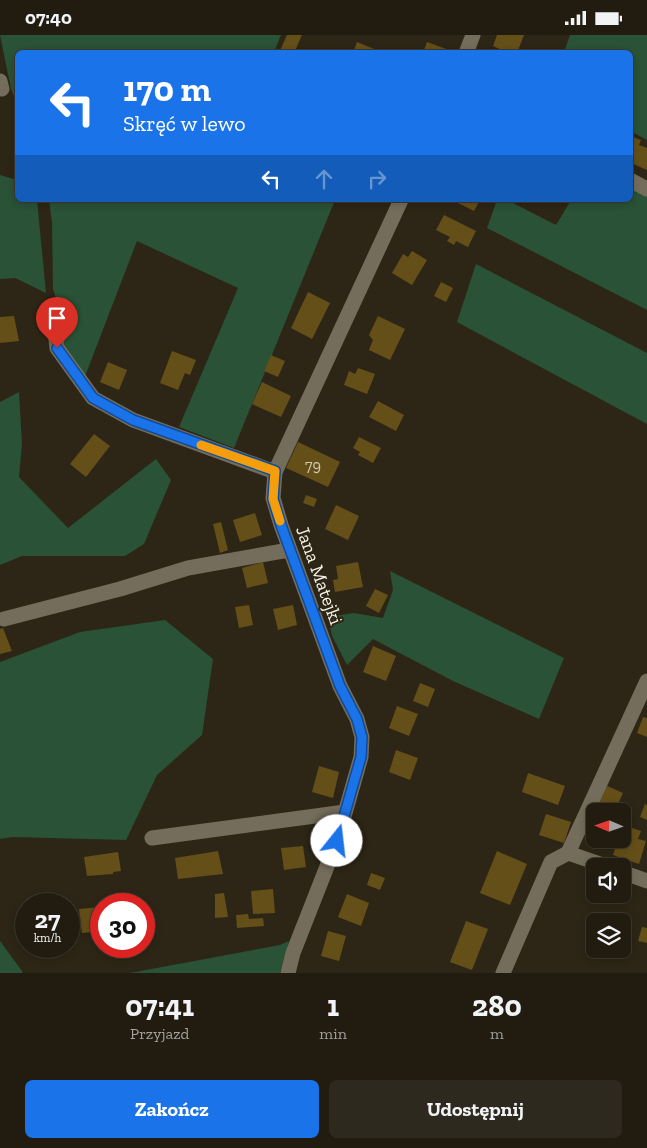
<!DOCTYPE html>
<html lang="pl">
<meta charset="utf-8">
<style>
:root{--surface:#221c10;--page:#2e291e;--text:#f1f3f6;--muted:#a2a19f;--line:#3f3a30;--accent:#1a73e8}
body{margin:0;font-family:"Zilla Slab",serif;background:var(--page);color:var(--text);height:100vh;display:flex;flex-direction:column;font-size:19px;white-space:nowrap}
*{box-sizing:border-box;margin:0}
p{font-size:16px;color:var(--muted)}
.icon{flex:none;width:28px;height:28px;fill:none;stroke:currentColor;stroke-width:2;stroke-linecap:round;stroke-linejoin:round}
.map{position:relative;height:938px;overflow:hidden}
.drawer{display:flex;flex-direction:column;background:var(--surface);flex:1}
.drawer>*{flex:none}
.guide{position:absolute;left:15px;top:15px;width:618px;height:152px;border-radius:8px;box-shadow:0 2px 8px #0003,0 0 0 1px var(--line);background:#1a73e8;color:#fff;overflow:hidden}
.needle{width:32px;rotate:272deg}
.buttons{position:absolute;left:586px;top:768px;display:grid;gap:10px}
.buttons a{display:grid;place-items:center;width:45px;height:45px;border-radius:8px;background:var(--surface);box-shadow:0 2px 8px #0003,0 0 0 1px var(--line);font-size:25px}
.speed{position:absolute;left:15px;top:858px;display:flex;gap:10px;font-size:25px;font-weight:700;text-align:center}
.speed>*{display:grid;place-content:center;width:65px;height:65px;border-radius:50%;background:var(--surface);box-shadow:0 2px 8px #0003,0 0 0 1px var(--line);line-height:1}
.speed small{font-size:12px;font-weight:400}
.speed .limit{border:8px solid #d22;background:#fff;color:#111}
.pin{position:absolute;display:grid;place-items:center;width:42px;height:42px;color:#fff;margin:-51px -21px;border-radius:50% 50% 50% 0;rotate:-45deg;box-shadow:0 0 5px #0007}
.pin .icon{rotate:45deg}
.me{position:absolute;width:55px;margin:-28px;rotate:16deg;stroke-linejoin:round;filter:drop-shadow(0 0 4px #0008)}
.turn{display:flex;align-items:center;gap:18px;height:105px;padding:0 25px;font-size:22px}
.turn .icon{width:65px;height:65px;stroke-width:2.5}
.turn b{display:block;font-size:35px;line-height:42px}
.lanes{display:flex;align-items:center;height:48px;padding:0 25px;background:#0003;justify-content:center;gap:25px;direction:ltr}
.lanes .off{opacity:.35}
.eta{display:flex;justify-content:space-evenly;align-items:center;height:85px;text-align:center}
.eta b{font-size:30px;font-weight:700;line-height:35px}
.action{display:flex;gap:10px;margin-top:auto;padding:10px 25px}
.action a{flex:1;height:58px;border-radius:8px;background:var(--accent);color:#fff;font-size:20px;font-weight:700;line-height:58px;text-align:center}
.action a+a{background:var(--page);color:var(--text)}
.status{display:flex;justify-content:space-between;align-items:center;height:35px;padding:0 25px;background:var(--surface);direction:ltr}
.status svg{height:14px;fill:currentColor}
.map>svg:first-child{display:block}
.green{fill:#295236}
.building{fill:#644f18}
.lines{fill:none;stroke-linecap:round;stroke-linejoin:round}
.minor{stroke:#756d5b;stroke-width:15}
.route-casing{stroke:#114b97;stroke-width:12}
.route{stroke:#1a73e8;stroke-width:9}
.slow{stroke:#f59e0b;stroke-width:9}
.labels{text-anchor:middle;stroke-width:4;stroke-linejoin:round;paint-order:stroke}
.number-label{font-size:16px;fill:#d2cab5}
.street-label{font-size:19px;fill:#f7f3e9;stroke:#2d2616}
</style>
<div class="status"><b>07:40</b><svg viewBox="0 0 49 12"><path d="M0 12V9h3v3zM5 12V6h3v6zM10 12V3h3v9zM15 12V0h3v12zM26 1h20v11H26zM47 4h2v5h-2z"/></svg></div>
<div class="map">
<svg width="647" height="938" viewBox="0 0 647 938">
<rect width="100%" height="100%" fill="#2d2616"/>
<!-- green -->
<g class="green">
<path d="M0 0H281L274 17 18 18 17 69 11 54Z"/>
<path d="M570 0H647V105L630 96V18L564 17Z"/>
<path d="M0 140 17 145 18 165H37L46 258 15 243 0 244Z"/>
<path d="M630 152 647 161V275L487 193 497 165H507L556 190 571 165H630Z"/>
<path d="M49 165H335L234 413 179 392 238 253 137 206 84 344 63 310 60 275 53 254 52 188Z"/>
<path d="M476 229 647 318V389L457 287Z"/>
<path d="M19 357 22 409 19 442 68 493 156 424 171 445 144 509 125 521H22L0 530V367Z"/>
<path d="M390 536 564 623 539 684 453 646 373 604 347 630 332 601 328 582 354 578 383 583 393 555Z"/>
<path d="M165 585 213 624 202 700 157 740 126 805 12 802 0 804V627L80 597Z"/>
<path d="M0 906 22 936V938H0Z"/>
<path d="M289 906 280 938H130L280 910Z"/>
</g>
<!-- building -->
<g class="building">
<path d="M287 0H302L294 18H279Z"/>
<path d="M497 0H524L517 18H508L493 11Z"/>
<path d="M357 7 379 16 378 18H353Z"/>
<path d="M427 7 449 15 448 18H423Z"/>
<path d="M633 102 641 105 639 110 647 113V135L631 128 633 122 630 120V110Z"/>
<path d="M452 165H480L474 176Z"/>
<path d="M444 180 476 196 468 212 456 206 454 210 447 206 450 202 436 195Z"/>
<path d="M412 216 427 225 412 250 392 238 403 219 408 222Z"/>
<path d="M441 247 453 253 446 267 434 261Z"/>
<path d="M308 257 330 268 312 304 291 293Z"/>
<path d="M14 281 19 306 0 308V282Z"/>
<path d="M378 281 405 294 390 325 369 315 373 305 369 300Z"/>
<path d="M172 316 196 325 190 340 185 338 178 355 160 348Z"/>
<path d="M271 320 285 326 278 342 264 336Z"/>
<path d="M108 327 127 335 119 355 100 347Z"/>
<path d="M358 333 375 339 367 359 344 350 349 336 355 339Z"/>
<path d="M262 347 291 361 281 382 252 369Z"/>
<path d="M378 366 404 380 396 396 369 382Z"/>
<path d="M94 399 110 411 86 442 70 429Z"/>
<path d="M359 402 381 413 373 428 358 420 360 417 353 413Z"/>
<path d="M298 407 340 427 328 452 286 433Z"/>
<path d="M306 460 317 464 314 472 303 468Z"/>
<path d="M336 470 359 481 348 505 325 494Z"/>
<path d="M255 478 262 500 240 507 233 485Z"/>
<path d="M221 487 228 515 220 518 213 489Z"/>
<path d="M263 527 268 548 247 553 242 533Z"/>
<path d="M358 527 363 552 335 557 333 545 338 544 336 531Z"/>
<path d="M375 554 388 560 379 578 366 571Z"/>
<path d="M249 570 253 590 239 593 235 572Z"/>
<path d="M293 570 297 590 278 595 273 574Z"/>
<path d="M3 593 12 616 0 619V594Z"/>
<path d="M373 611 396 621 386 646 363 637Z"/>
<path d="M420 648 435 654 428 672 413 666Z"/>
<path d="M397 671 418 679 409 701 389 693Z"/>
<path d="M643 682 647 683V702L637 698Z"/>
<path d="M396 715 418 723 410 745 389 737Z"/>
<path d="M319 731 339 737 333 763 312 757Z"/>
<path d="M528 738 565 751 558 770 522 757Z"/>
<path d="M607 751 623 758 615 776H595Z"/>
<path d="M645 769 647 770V785L640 782Z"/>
<path d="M595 777V797L588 794Z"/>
<path d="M546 779 571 787 564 808 539 800Z"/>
<path d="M623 790 641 796 638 804 646 806 639 829 613 820 618 804H622Z"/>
<path d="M303 811 306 832 284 835 281 813Z"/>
<path d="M218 816 223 839 178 844 175 823Z"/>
<path d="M497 816 527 829 510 870 480 858Z"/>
<path d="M118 817 121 836 113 837V839L87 841 84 822Z"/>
<path d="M371 838 385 843 380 855 367 850Z"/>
<path d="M273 854 275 878 253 879 251 856Z"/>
<path d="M224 858 228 882 215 883V859Z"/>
<path d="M347 859 369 868 361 891 338 882Z"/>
<path d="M101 872V896L82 898 79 874Z"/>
<path d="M248 879 249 884 263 883 264 891 237 893 236 880Z"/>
<path d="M466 886 488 894 472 935 450 927Z"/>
<path d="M642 892 647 893V908L638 906Z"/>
<path d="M328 896 346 901 339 926 321 921Z"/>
</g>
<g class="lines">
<!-- minor -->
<g class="minor">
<path d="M466 18 473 0"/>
<path d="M0 46 2 54"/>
<path d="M630 145 647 154"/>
<path d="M53 280 57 313 93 363 133 385 275 437"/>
<path d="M4 584 120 554 188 533 289 515"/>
<path d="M152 803 345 777"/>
<path d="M568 818 647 646"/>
<path d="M622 837 647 846"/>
<path d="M288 938 293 918 337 806 361 722 362 702 357 684 340 651 281 490 273 463 275 437 401 165"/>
<path d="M503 938 551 827 568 818 606 831"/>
</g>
</g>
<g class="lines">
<defs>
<path id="route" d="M57 313 93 363 133 385 275 436 273 464 281 490 340 651 357 684 362 702 361 722 337 806"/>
</defs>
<!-- route casing -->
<use href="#route" class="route-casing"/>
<!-- route -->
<use href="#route" class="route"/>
<!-- slow -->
<path class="slow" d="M201 410 275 436 273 464 280 486"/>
</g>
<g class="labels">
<!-- number labels -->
<g class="number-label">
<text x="313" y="436">79</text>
</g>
<!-- street labels -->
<g class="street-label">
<text transform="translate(320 540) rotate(70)" y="7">Jana Matejki</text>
</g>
</g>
</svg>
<div class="buttons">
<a><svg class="needle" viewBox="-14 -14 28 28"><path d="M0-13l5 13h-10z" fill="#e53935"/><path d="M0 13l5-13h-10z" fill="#a2a19f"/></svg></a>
<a><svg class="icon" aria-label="sound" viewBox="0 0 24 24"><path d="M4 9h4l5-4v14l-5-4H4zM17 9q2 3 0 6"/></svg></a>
<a><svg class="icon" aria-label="layers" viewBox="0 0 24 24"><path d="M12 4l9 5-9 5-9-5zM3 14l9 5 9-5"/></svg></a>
</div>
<div class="speed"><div>27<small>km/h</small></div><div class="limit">30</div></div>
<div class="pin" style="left:57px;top:313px;background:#d93025"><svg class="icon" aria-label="arrive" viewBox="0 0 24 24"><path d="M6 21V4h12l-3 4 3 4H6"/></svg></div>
<svg class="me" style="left:337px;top:806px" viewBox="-20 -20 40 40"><circle r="19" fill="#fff"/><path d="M0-13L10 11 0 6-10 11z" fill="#1a73e8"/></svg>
<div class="guide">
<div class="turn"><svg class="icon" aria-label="left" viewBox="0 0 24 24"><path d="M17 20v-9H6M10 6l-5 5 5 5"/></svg><div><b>170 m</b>Skręć w lewo</div></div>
<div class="lanes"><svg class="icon" aria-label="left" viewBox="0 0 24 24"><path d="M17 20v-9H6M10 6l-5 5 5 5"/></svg><svg class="icon off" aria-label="ahead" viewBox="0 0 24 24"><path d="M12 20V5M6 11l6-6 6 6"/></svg><svg class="icon off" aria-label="right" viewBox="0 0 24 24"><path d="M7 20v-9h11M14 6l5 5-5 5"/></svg></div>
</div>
</div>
<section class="drawer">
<div class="eta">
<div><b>07:41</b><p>Przyjazd</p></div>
<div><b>1</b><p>min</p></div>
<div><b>280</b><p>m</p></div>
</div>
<div class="action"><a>Zakończ</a><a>Udostępnij</a></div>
</section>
